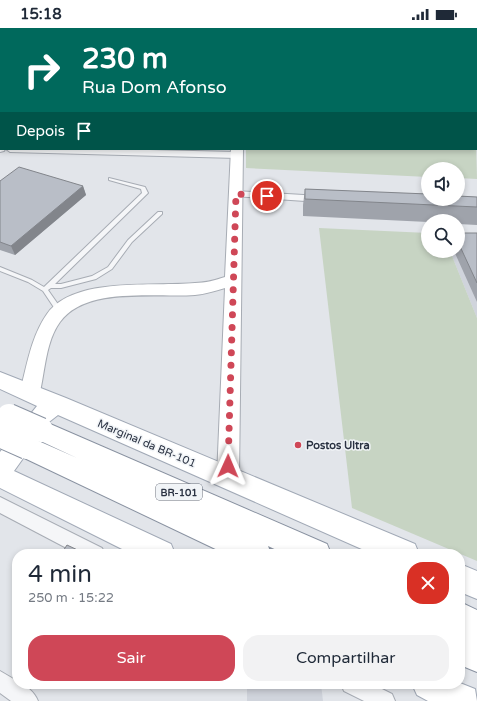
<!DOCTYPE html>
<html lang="pt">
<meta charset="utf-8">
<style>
:root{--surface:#fff;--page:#f2f2f3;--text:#1f2937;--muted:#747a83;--accent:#cf4757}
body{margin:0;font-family:"Varela Round",sans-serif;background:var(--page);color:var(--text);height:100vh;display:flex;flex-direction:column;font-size:15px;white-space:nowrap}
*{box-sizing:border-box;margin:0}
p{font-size:13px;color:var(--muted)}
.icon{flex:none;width:22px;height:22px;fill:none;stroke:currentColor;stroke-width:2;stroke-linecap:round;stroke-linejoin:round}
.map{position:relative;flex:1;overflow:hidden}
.details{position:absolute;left:12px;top:521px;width:453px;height:140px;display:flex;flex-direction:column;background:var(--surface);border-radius:16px;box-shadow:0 2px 6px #0003}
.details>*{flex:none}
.top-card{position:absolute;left:0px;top:0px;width:477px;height:122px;box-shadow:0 2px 6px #0003;background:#00695c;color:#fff;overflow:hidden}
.tools{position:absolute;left:421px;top:134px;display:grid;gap:8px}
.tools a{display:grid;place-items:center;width:44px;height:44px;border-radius:50%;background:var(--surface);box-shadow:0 2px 6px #0003;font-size:20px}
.pin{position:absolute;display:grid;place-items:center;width:34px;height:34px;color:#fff;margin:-17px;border:2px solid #fff;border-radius:50%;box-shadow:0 1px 4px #0007}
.me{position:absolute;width:44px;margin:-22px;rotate:1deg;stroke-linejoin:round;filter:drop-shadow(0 0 3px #0008)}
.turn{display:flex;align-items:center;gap:14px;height:84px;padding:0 16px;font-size:18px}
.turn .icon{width:52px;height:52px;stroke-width:2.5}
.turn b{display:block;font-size:28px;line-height:34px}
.then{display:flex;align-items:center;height:38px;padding:0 16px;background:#0003;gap:8px;font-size:15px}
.round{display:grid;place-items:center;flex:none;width:42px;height:42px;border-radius:16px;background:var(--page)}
.head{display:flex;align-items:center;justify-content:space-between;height:68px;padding:0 16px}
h1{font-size:24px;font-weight:600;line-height:30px}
.cta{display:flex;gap:8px;margin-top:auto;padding:8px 16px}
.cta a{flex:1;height:46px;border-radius:16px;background:var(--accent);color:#fff;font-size:16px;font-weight:600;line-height:46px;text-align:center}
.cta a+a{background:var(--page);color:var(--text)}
.status{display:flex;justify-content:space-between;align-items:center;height:28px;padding:0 20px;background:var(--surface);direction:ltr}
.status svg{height:11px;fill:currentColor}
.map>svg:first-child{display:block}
.built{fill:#d0d4dc}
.green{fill:#c7d4c3}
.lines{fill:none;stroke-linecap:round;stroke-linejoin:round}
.river{fill:#9db1ca;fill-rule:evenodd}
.lane-casing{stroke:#a7acb4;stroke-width:2}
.street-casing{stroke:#a7acb4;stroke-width:2}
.secondary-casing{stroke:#a7acb4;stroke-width:2}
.primary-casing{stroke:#a1a9b6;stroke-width:2}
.highway-casing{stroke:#8992a1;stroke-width:2}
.lane{fill:#f5f6f8;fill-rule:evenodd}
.street{fill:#f5f6f8;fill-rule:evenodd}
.secondary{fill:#fff;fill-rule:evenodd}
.primary{fill:#fff;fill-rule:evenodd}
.highway{fill:#fff;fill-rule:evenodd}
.highway-bridge-casing{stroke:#8992a1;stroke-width:26;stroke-linecap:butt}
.highway-bridge{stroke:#fff;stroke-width:24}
.wall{fill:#9fa3ab}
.shaded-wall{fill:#82858b}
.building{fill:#b9bec7;stroke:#82858b}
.route{stroke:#cf4757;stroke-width:7;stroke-dasharray:0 12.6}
.poi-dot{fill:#cf4757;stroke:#f1f4f7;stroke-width:1.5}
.labels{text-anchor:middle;stroke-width:3;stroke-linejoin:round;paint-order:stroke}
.shield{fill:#f1f4f7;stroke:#666c78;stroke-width:1}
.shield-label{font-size:10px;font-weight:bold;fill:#2a3242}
.street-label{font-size:11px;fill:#2a3242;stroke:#f1f4f7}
.poi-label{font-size:11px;font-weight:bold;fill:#2a3242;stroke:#f1f4f7;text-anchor:start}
</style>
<div class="status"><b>15:18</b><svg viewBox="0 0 49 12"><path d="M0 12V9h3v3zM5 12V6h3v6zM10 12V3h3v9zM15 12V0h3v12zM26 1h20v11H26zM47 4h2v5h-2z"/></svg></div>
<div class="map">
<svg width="477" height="673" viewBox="0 0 477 673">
<rect width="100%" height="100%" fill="#e2e5ea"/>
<!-- built -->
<g class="built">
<path d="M477 207V290L450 223H458Z"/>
<path d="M247 656H321L323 673H247Z"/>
</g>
<!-- green -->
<g class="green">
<path d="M476 112 477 151 458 150V141H428V149L246 140V121H476Z"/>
<path d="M319 200 428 205V223H450L477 290V533L352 480Z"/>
</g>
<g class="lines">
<!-- river -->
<g class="river">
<rect x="66" y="0" width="10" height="1"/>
<rect x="0" y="30" width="1" height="6"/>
</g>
<defs>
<path id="lane" d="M109 150 145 159 148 165 55 256H61L92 248 108 239 128 212 158 184H162V186L132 214 112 241 96 251 61 260H51L48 262 62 282 59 284H57L43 263 28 254 0 243V239L32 252 44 259 142 165 141 161 109 152Z"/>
<g id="street">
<path d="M245 0H258L259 1H244Z"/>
<rect x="397" y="0" width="6" height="1"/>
<rect x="476" y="6" width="1" height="4"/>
<rect x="0" y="17" width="1" height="5"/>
<rect x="476" y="28" width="1" height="4"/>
<rect x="0" y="46" width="1" height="4"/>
<rect x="0" y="74" width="1" height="4"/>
<path d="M0 118 1 121H5L4 123 0 124Z"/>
<path d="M6 121H106L237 124 241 127 237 130 10 124Z"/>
<path d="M236 163 320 168 325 171 320 174 233 168 231 166Z"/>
<path d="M0 469 102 520 105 526H78L0 485Z"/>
<path d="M0 643 17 653V656C26 656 35 665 38 673H11L0 665Z"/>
<path d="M341 656H372L392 666 395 673H364L344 663Z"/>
</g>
<g id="secondary">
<rect x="144" y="0" width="8" height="1"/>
<rect x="243" y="0" width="8" height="1"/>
<path d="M231 121H243L239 449 236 456 228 459 220 456 217 449 225 260C215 263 205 266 195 267 156 270 86 258 60 294 46 313 45 342 40 364L37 370 30 372 23 370 20 364C27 337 31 309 47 286 74 248 154 259 195 255 205 255 216 252 225 249Z"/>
</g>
<g id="primary">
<path d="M0 344 66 370 415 516 419 526H373L58 387 49 394 14 443 171 516 175 526H132L0 460V424L37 378 0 361Z"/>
<path d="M460 536 477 543V571L460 564Z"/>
<path d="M460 655 475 661 477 673H428L417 667 412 656H460Z"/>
</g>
<g id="highway">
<path d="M41 392 327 516 331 526H285L268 518 271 526H226L18 427 15 419 18 411 27 408 77 430 32 409 29 402 32 395Z"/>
<path d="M460 574 477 582V644L460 637Z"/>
</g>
</defs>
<!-- lane casing -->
<use href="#lane" class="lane-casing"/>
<!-- street casing -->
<use href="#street" class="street-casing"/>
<!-- secondary casing -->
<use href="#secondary" class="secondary-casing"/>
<!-- primary casing -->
<use href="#primary" class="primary-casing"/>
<!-- highway casing -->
<use href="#highway" class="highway-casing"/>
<!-- lane -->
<use href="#lane" class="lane"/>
<!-- street -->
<use href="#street" class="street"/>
<!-- secondary -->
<use href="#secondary" class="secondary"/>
<!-- primary -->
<use href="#primary" class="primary"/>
<!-- highway -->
<use href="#highway" class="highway"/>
<defs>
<g id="highway-bridge">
<path d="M9 388 41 402"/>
<path d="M0 407 27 419"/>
</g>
</defs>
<!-- highway-bridge casing -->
<use href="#highway-bridge" class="highway-bridge-casing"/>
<!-- highway-bridge -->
<use href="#highway-bridge" class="highway-bridge"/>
</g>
<!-- wall -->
<g class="wall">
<path d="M476 9 477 10V20L476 23Z"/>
<path d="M0 153 83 158 86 167 15 227 0 222Z"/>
<path d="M305 161 477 169V197L458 196V193H428V194L303 188V177Z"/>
<path d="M458 205H477V274L454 223H458Z"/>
</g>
<!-- shaded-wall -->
<path class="shaded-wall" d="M83 158 86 167 15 227 11 218Z"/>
<!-- building -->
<g class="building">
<path d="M435 0H470L471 1H436Z"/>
<path d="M19 139 83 158 11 218 0 214V153Z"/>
<path d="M305 161 428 166V171H458V168L477 169V179L305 171Z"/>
<path d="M458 205H477V255L458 214Z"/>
<path d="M67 517 86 526H61Z"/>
</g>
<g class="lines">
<!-- route -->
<path class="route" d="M228 438 236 166 267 168"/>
</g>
<!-- markers -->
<circle class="poi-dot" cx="298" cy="417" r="4"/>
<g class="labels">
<!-- shield labels -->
<rect class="shield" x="156" y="456" width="46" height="16" rx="3"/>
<g class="shield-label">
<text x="179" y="468">BR-101</text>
</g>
<!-- street labels -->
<g class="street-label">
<text transform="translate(147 415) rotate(23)" y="4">Marginal da BR-101</text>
</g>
<!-- poi labels -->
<g class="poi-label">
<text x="306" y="421">Postos Ultra</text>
</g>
</g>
</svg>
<div class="tools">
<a><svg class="icon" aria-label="sound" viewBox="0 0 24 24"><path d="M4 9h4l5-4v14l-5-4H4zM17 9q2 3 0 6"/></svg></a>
<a><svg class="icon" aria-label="search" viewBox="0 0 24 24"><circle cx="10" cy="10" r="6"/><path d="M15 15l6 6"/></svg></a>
</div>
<div class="pin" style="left:267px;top:168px;background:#d93025"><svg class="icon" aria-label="arrive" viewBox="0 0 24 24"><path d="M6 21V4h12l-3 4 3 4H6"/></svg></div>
<svg class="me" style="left:228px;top:438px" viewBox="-20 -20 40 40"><path d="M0-17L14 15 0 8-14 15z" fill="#cf4757" stroke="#fff" stroke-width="4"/></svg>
<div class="top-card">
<div class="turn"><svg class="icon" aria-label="right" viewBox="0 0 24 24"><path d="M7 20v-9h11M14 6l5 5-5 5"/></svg><div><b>230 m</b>Rua Dom Afonso</div></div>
<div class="then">Depois<svg class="icon" aria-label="arrive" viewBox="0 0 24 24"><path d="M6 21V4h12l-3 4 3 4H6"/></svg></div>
</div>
<section class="details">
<div class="head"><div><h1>4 min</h1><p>250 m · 15:22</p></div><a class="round" style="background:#d93025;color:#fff"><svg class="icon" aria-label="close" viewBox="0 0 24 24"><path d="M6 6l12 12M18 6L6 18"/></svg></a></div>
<div class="cta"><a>Sair</a><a>Compartilhar</a></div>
</section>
</div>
